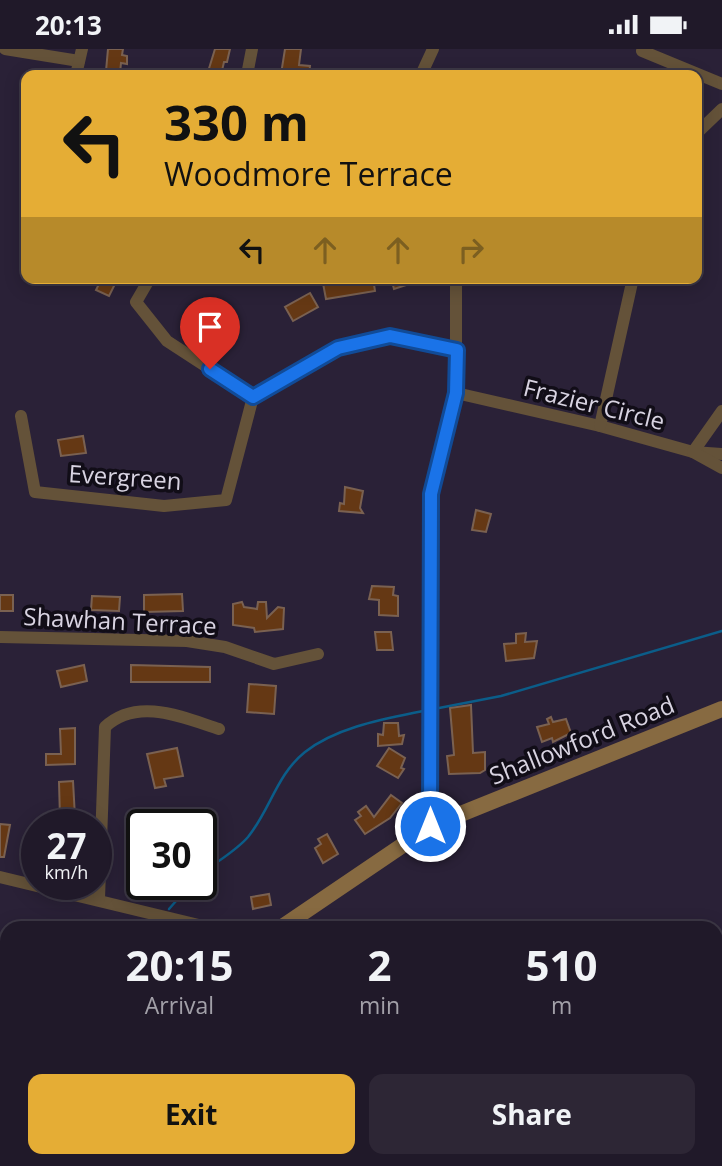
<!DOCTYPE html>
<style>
:root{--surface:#201929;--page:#2d2635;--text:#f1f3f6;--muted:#a2a0a8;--line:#3d3846;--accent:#e5ad35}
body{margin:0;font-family:"Open Sans",sans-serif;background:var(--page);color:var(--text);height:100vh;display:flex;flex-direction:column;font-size:26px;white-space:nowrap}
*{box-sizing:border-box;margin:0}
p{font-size:23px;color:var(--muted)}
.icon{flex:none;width:38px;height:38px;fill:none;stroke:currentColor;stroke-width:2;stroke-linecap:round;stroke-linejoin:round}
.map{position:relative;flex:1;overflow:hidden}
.side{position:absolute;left:0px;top:872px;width:723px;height:247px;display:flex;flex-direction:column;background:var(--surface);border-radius:21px 21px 0 0;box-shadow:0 4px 18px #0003,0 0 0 2px var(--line)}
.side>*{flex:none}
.hud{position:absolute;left:21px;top:21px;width:681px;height:214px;border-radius:14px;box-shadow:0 4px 18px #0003,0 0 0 2px var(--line);background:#e5ad35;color:#111;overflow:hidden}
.speed{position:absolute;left:21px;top:760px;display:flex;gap:14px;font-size:35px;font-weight:700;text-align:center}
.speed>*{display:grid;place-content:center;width:91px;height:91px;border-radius:50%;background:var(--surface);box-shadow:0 4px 18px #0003,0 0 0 2px var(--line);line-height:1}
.speed small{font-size:18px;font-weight:400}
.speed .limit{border:4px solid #111;border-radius:10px;background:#fff;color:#111}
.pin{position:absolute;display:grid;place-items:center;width:60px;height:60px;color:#fff;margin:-72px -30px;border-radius:50% 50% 50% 0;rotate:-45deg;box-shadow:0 0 7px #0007}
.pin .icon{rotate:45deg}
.me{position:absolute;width:77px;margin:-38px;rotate:0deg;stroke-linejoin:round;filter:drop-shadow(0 0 5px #0008)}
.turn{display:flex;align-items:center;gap:24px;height:147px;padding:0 28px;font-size:32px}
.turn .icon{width:91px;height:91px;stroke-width:2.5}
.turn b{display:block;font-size:49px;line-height:60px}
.lanes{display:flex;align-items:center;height:66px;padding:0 28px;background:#0003;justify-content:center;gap:35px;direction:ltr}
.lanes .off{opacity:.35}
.eta{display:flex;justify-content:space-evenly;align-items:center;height:119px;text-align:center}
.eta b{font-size:42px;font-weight:700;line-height:49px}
.action{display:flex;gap:14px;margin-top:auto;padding:14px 28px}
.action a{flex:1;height:80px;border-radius:14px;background:var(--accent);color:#111;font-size:28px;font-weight:700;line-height:80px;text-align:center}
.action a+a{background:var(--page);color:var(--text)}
.status{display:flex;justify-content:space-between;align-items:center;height:49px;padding:0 35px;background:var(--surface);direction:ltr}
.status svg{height:19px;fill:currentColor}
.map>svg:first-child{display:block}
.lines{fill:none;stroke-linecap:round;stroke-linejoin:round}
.stream{stroke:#0b5d89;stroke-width:2.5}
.building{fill:#653814;stroke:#7a6151;stroke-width:2}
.street{stroke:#645239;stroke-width:12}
.secondary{stroke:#876a41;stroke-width:16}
.route-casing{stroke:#114b97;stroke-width:18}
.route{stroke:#1a73e8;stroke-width:12}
.labels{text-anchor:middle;stroke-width:7;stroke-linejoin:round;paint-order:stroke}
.street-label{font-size:24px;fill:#d8d3e1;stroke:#110d17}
</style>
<div class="status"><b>20:13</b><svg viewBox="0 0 49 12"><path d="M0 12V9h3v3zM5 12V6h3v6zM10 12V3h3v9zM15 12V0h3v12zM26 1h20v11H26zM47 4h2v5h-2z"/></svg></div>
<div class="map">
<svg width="722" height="1117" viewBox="0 0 722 1117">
<rect width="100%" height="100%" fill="#2a2137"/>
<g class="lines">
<!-- stream -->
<g class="stream">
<path d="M439 659 501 647 722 582"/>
<path d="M201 825C216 813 236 802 248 788 270 761 277 725 305 703 337 678 384 670 423 662"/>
<path d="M169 860 191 835"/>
<path d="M153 878 158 873"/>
<path d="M0 1022 7 1016"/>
</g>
</g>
<!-- building -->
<g class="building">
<path d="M108 0H123L122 6 127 7V15L121 14 120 24 106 22Z"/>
<path d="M215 0H230L227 13H224L221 26H207Z"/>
<path d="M285 0H301L299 16 310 17 309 26 281 25Z"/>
<path d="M102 229H118L109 247 96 241Z"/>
<path d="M322 229H373L375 242 326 250Z"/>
<path d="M391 229H421L422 231 394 240Z"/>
<path d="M310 244 318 258 293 272 285 258Z"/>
<path d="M83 387 86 404 61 407 58 391Z"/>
<path d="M345 438 363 442 360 459 363 464 339 462 340 454 344 455Z"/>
<path d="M476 461 491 465 486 483 472 481Z"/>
<path d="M372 537 394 538 393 546 398 547V567L379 566V551L369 550Z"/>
<path d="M182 545 183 562 144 563V546Z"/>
<rect x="0" y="546" width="13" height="16"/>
<path d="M92 547 120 548 119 562 91 561Z"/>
<path d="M242 553 244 558 257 560 258 553H266L267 569 278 558 284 559 283 580 255 583 254 579 233 576V555Z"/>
<path d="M375 583H391L393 601H377Z"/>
<path d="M526 584 525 593 537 592 534 609 506 612 504 595 516 594V585Z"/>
<path d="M84 616 87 632 61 638 57 622Z"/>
<path d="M131 616 210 618V633H131Z"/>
<path d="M249 635 276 637 274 665 247 663Z"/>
<path d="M471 656 473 704 485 703V721L480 724 449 725 447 707 454 706 450 659Z"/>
<path d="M551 668 553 673 566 670 571 684 553 693 552 689 542 693 537 678 549 675 547 670Z"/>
<path d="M384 674H398L399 687 404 686 402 695 378 697V685L383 686Z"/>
<path d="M75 679V715L46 716V705H61L60 680Z"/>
<path d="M177 699 183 727 164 730 166 737 155 739 147 705Z"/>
<path d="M389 699 405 709 401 719 404 720 398 729 377 717Z"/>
<path d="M73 732 75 768 60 769 59 733Z"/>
<path d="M391 746 402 754 390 769 365 785 355 771 361 767 358 763 366 757 374 768Z"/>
<path d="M0 775 10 776 4 808H0Z"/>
<path d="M327 785 338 805 323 814 315 799 321 795 318 790Z"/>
<rect x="128" y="794" width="14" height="38"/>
<path d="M269 845 271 856 253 860 251 848Z"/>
</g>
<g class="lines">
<!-- street -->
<g class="street">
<path d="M5 0 79 12"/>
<path d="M642 2 722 35"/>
<path d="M76 26 82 0"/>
<path d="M247 26 252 0"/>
<path d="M421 26 433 0"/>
<path d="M696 85 722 60"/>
<path d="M150 229 136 253 167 292 253 348 338 299 390 287 457 301"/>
<path d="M456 344 600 377 693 403 722 405"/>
<path d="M722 362 693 403 722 419"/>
<path d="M21 367 35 443 164 457 226 451 253 348"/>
<path d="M600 377 633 229"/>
<path d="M0 588 187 592 225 598 274 615 318 605"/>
<path d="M431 777V445L456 344V229"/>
<path d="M0 828 207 878"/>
<path d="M99 850 105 678C137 648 182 668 219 680"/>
<path d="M295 1111 299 1117"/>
<path d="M701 1111 722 1115"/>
<path d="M173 1117 181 1111"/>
<path d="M671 1117 675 1111"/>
</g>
<!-- secondary -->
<g class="secondary">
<path d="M282 878 431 777 722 660"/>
<path d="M0 1072 7 1068"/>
</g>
</g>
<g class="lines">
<defs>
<path id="route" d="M210 320 253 348 338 299 390 287 457 301 456 344 431 445 430 777"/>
</defs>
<!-- route casing -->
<use href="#route" class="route-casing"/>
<!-- route -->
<use href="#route" class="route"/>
</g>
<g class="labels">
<!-- street labels -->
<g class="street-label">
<text transform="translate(594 356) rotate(14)" y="8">Frazier Circle</text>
<text transform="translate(125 429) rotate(4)" y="8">Evergreen</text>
<text transform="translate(120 573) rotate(3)" y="8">Shawhan Terrace</text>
<text transform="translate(582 692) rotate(-22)" y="8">Shallowford Road</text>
</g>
</g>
</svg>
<div class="speed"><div>27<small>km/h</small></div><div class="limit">30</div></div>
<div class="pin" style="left:210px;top:320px;background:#d93025"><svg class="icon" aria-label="arrive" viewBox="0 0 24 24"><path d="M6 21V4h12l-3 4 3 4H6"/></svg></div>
<svg class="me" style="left:430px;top:777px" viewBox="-20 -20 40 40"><circle r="17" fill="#1a73e8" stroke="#fff" stroke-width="3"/><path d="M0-11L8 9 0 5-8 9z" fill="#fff"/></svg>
<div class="hud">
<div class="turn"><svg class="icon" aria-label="left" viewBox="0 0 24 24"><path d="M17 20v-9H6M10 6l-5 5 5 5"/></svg><div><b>330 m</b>Woodmore Terrace</div></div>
<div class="lanes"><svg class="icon" aria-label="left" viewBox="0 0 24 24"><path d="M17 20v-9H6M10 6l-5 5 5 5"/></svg><svg class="icon off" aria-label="ahead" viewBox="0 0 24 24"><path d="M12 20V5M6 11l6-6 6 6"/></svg><svg class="icon off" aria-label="ahead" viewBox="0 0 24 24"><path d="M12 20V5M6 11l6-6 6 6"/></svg><svg class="icon off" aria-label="right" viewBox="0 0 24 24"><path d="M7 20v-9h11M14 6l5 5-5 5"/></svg></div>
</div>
<section class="side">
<div class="eta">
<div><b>20:15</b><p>Arrival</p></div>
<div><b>2</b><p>min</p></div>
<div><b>510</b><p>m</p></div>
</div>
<div class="action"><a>Exit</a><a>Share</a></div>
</section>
</div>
